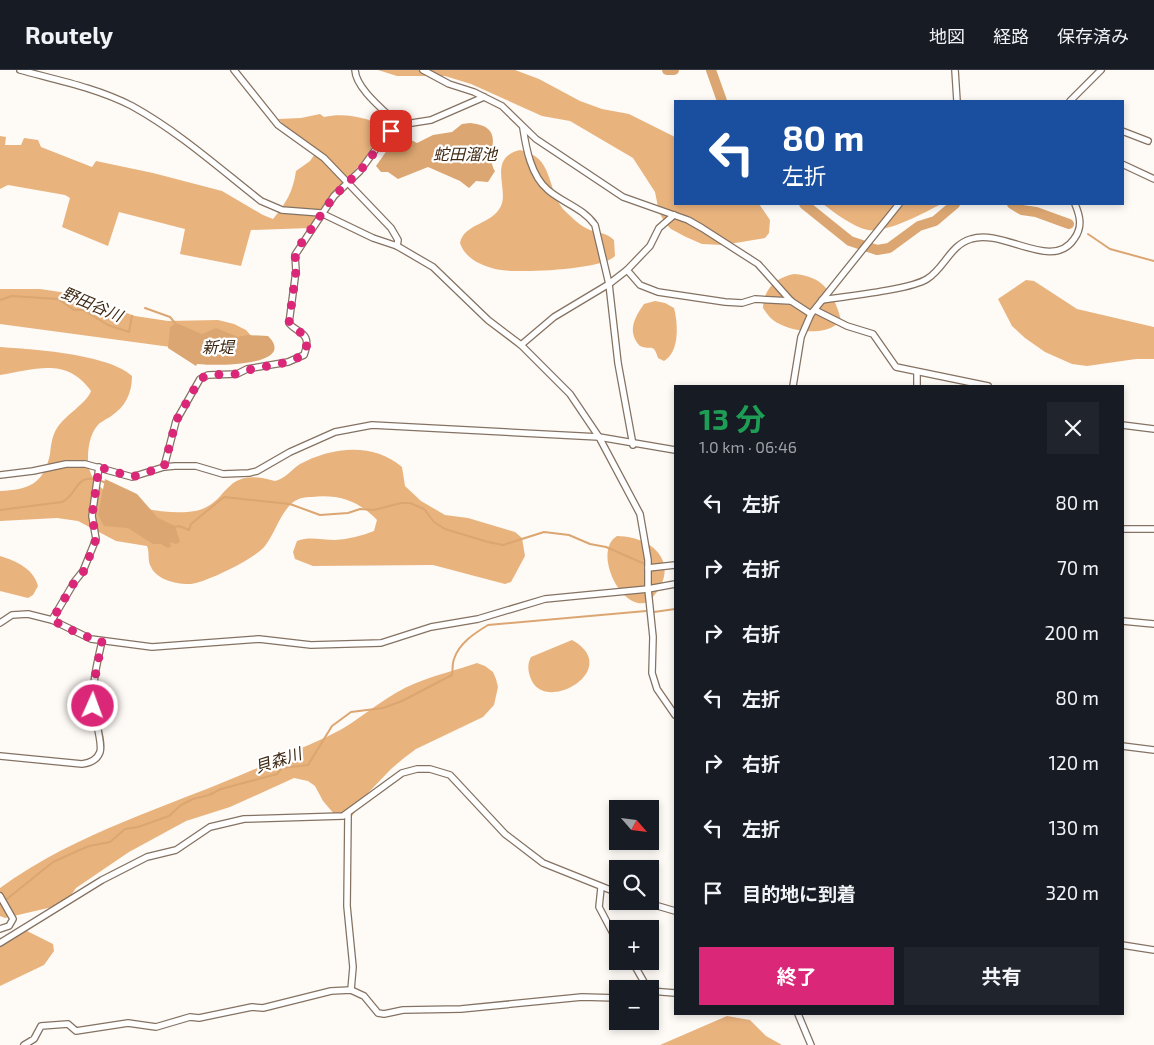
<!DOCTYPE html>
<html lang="ja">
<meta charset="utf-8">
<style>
:root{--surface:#171b24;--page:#20242c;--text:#f1f3f6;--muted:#9ea1a6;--line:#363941;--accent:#db2777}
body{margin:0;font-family:"Exo 2","Noto Sans JP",sans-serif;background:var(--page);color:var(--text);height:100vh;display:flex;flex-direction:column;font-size:19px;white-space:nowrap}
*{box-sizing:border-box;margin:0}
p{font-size:16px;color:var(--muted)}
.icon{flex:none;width:28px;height:28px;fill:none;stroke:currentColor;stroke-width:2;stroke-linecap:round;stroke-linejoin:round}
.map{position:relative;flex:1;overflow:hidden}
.drawer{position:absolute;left:674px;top:315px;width:450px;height:630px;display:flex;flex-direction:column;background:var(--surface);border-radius:0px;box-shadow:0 2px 8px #0003}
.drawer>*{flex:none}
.top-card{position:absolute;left:674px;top:30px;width:450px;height:105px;border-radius:0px;box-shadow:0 2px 8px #0003;background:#1a4fa0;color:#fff;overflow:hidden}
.needle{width:32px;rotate:118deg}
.controls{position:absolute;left:609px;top:730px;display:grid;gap:10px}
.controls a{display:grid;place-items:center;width:50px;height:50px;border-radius:0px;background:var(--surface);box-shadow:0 2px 8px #0003;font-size:25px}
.pin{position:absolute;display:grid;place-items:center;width:42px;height:42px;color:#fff;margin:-21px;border-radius:10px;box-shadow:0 2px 8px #0006}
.me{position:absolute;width:55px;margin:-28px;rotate:2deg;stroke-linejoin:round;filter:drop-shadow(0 0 4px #0008)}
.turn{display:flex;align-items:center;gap:18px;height:105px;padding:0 25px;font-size:22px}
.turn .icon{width:65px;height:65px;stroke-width:2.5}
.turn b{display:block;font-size:35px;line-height:42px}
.round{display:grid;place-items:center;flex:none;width:52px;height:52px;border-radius:0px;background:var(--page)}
.headline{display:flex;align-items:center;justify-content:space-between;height:85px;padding:0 25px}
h1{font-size:30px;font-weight:700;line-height:38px;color:#1e9e55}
.button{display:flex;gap:10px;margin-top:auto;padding:10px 25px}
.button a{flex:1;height:58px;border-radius:0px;background:var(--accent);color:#fff;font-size:20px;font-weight:700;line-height:58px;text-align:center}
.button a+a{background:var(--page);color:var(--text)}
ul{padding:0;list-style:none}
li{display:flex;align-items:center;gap:15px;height:65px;padding:0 25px}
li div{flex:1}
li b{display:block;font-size:19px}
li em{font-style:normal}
header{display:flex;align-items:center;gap:30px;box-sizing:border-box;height:70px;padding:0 25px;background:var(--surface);border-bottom:1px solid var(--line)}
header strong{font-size:24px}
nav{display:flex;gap:28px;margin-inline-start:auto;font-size:18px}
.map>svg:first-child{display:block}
.forest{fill:#e9b37e}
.water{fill:#dba671}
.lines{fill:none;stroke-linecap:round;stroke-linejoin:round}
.stream{stroke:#dba671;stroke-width:2}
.river{stroke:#dba671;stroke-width:10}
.minor-casing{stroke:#847262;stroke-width:8}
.minor{stroke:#fff;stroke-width:5.5}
.route{stroke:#db2777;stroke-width:9;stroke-dasharray:0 16.2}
.labels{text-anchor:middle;stroke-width:4.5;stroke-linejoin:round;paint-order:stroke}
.water-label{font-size:16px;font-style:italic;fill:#3f2811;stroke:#fff}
</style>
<header>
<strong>Routely</strong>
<nav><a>地図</a><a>経路</a><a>保存済み</a></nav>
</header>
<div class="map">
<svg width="1154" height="975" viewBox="0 0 1154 975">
<rect width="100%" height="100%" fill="#fefaf6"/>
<!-- forest -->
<g class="forest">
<path d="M378 0H515L539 9 580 31 602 39 629 44 675 67V134H759L770 150 769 163 765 168 723 175 702 174 686 167 671 159 665 153 659 142 655 122 633 88 570 51 542 46 471 14 445 6H397Z"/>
<path d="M320 44 324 47C338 44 351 45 366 49 402 61 339 116 329 128 321 137 316 148 310 158L251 160 241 196 180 184 185 159 119 142 108 176 62 157 70 128 65 125 8 115 0 119V66L6 67 5 75H21L24 68 38 70 41 77 92 97 96 91 153 103 222 121 263 145 273 149C286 133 293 122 296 101L310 91 317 81 293 64 278 49 301 48Z"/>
<path d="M520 80C554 87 546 117 563 139 571 147 580 156 590 160 600 164 606 162 614 170L615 186C603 200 514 204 495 199 480 195 465 188 460 173 464 153 492 155 501 136 509 119 487 88 520 80Z"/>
<path d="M823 134H941C924 143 887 163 868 160 853 157 835 143 823 134Z"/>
<path d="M794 204C823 206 834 223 841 250 827 268 789 262 773 250 769 247 766 242 763 238 764 219 775 208 794 204Z"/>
<path d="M1026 210 1034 211 1077 239 1154 257V289H1136L1087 296 1072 294 1045 282 1025 268 1012 256 998 229Z"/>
<path d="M0 219H40L74 224 135 246 168 251 218 250 234 254 246 260 254 269 178 278 0 254Z"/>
<path d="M655 231 665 233 674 238C678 253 680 282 664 291L658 288C653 272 652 281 640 276 627 262 634 248 644 234Z"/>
<path d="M0 277C31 279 109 284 132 306 132 324 125 337 110 347 105 350 100 352 97 356 90 365 88 377 88 388 86 432 161 447 195 441 231 434 221 395 275 411 286 408 291 400 300 394 332 377 373 372 402 397L405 416 421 431 445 445 468 448 515 462 522 468 525 486 511 512 505 514 433 495 313 496 295 489 293 482 297 471C310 466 321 470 335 470 349 469 361 466 374 461L377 450C359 431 338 424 312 427 304 427 297 428 291 434 279 446 275 463 265 476 256 488 207 512 191 514 178 515 157 510 151 497 147 490 150 483 147 476L116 471 78 451 57 448 0 451V421C28 420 44 414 50 384 51 375 52 366 57 358 65 345 87 333 91 321 67 287 36 299 0 305Z"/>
<path d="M617 466C658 467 683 499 648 532 621 543 592 481 617 466Z"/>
<path d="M0 486C16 491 33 498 38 516L33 525 28 528 0 521Z"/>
<path d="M572 570C624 599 545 645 531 609 528 602 527 594 531 587Z"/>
<path d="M477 593 485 596 493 602 496 609 498 617 494 635 483 647 416 679 404 688 391 699 368 723 350 749H342L335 745 323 731 315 716 308 711 294 708 230 737 186 751 129 782 76 818 69 828 61 835 5 848 0 846V818C84 757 184 733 277 689 298 679 322 670 342 659 367 644 388 624 416 613 435 605 457 600 477 593Z"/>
<path d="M27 861 53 874 54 881 44 895 0 916V868Z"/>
<path d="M727 946 750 950 766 966 782 975H660Z"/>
</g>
<!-- water -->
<g class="water">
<path d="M470 53C509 57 484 83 495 101L488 112 476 111 469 118 460 111 428 97 398 109 388 102H381L376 96 390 76 401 65 417 73 433 65 452 62 462 54Z"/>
<path d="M176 253 202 264 216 258 238 267 247 265 268 266C299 297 211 296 197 294L196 296 168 278 170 257Z"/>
<path d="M105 409 137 424 158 448 175 456 180 472 176 474 170 472 171 476 168 478 161 474H153L128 458 104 456 98 445Z"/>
</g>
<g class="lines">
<!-- stream -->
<g class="stream">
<path d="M1088 164 1110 179 1154 191"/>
<path d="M0 230 12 226 58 229 74 240H83L108 255 129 262 132 246"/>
<path d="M145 238 170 247 175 253"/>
<path d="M0 440 62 432C80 424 73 399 106 413"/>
<path d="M174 457 179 456 189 460 191 454 224 427 290 434 320 445 348 443 360 439 374 440 401 433H410L424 439 434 452 445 459 488 472 503 475 544 462 569 465 590 474 606 477 647 495"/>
<path d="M654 542 675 539"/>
<path d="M7 829 53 792 75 782 89 776 110 772 125 759 138 757 169 746 181 735 193 729 209 725 221 719 277 704 282 698 308 695 332 656 351 642 383 638 402 631 452 605C453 599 452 594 454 589 459 573 475 563 488 555L646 541"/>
</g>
<!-- river -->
<g class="river">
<path d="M667 0H674"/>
<path d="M711 0 722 31"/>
<path d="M804 134 850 171 877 180 889 178 919 156 935 151 955 134"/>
<path d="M1012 134 1022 140 1036 142 1069 154"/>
</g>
<defs>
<g id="minor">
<path d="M20 0C57 10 97 18 132 36 179 62 219 98 261 131L282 140 321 143 373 168 397 176 433 197 488 250 521 275 570 324 599 367 640 444 648 490V519L653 567 652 603 657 619 675 645"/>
<path d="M234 0 278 55 324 88 391 158 398 170 397 176"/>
<path d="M355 0C356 19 385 41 399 55"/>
<path d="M423 0 449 14 474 22 502 36 536 69 623 127 688 150 702 158 758 194 791 231 811 244"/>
<path d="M955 0 957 31"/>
<path d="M1070 31 1101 0"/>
<path d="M523 58C526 78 531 106 548 120 563 133 583 138 595 155L609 214 618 293 633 375"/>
<path d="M1122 61 1148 71"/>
<path d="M1122 94 1154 109"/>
<path d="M627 200 640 215 658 222 725 232 742 233 755 229 791 231"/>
<path d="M822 230C846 226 909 220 927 209 944 199 950 175 971 169 1003 158 1052 202 1074 169 1083 157 1080 146 1075 134"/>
<path d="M815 240 847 256 873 264 896 297 988 316"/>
<path d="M521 275 554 247 609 214 627 200 650 176 659 158 674 145"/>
<path d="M793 316 801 267 811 244 899 134"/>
<path d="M917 316V302"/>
<path d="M1122 355 1154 359"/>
<path d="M164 397 176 351 200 309 208 305 237 304 247 299 288 292 304 285C313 261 297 264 289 253L296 201 295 185 334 126 360 101 383 69 399 55 431 50 484 27"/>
<path d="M0 405 33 401 66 394H85L132 407 164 397 175 396H196L223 404 249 403 257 401 290 382 335 362 372 355 599 367 675 380"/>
<path d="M1122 459H1154"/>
<path d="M648 498 675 495"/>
<path d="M52 550 75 511 83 501 96 469 92 446 99 397"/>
<path d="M1122 551 1154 554"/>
<path d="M0 553 12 545 28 544 52 550 91 569 152 577 259 569 311 575 381 573 431 557 478 549 545 529 648 519 675 514"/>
<path d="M1122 676 1154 680"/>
<path d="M0 686 82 694C91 693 97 690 100 682 103 672 94 648 93 636 92 614 97 593 102 571"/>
<path d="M348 745 347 836 353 897 351 920"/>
<path d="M601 818 599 837 618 873"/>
<path d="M0 826 13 849 9 856 0 859"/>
<path d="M641 831 675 841"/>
<path d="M0 873 102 810 147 787 176 780 210 757 244 749 343 746 402 703 417 699H430L450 705 505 764 543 793 618 823"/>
<path d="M1122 875 1154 880"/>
<path d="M632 891 648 919"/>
<path d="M650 921 675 923"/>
<path d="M798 944 811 975"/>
<path d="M24 975 34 969 41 956 68 954 76 961 128 953 156 957 190 947 199 948 252 937 263 938 331 921 351 920 364 926 378 943 384 944 403 940 461 939 582 927 618 928"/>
</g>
</defs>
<!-- minor casing -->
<use href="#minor" class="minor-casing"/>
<!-- minor -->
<use href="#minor" class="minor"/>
</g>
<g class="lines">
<!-- route -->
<path class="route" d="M93 636 94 613 102 571 81 565 52 550 75 511 84 501 96 469 92 446 99 397 132 407 164 397 176 351 200 309 208 305 237 304 248 300 288 292 304 285C313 262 297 264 289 253L296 201 294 192 298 178 334 126 360 101 391 61"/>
</g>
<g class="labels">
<!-- water labels -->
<g class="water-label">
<text x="465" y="90">蛇田溜池</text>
<text transform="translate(92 234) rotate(23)" y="6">野田谷川</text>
<text x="218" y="283">新堤</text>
<text transform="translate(278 690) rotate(-18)" y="6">貝森川</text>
</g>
</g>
</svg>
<div class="controls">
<a><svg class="needle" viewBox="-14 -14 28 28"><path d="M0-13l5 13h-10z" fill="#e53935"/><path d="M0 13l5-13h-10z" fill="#9ea1a6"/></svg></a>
<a><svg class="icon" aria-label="search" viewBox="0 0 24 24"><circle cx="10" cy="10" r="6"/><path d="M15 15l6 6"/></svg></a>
<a>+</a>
<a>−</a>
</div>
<div class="pin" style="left:391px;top:61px;background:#d93025"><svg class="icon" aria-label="arrive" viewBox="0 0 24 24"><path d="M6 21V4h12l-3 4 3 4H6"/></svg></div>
<svg class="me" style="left:93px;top:636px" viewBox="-20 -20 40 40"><circle r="17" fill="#db2777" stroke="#fff" stroke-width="3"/><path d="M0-11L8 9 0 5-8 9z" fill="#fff"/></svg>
<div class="top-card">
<div class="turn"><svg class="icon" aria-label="left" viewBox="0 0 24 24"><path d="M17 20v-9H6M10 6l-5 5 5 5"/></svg><div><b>80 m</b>左折</div></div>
</div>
<section class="drawer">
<div class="headline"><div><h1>13 分</h1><p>1.0 km · 06:46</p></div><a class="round"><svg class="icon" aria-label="close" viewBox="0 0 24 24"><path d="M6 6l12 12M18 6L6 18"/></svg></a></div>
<ul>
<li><svg class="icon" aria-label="left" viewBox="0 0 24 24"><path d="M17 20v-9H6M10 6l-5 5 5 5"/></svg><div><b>左折</b></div><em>80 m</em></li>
<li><svg class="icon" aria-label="right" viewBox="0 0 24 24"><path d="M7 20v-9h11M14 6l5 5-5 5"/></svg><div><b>右折</b></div><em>70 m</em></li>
<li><svg class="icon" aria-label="right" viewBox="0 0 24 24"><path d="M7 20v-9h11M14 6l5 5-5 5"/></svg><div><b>右折</b></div><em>200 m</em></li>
<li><svg class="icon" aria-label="left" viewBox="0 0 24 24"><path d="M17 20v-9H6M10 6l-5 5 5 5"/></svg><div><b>左折</b></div><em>80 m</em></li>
<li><svg class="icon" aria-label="right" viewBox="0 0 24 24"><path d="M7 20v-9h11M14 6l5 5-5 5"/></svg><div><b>右折</b></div><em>120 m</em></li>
<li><svg class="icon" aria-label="left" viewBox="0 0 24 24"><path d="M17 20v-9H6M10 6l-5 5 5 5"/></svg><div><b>左折</b></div><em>130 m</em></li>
<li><svg class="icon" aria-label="arrive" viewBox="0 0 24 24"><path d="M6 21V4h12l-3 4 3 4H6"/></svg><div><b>目的地に到着</b></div><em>320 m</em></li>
</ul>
<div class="button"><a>終了</a><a>共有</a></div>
</section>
</div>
